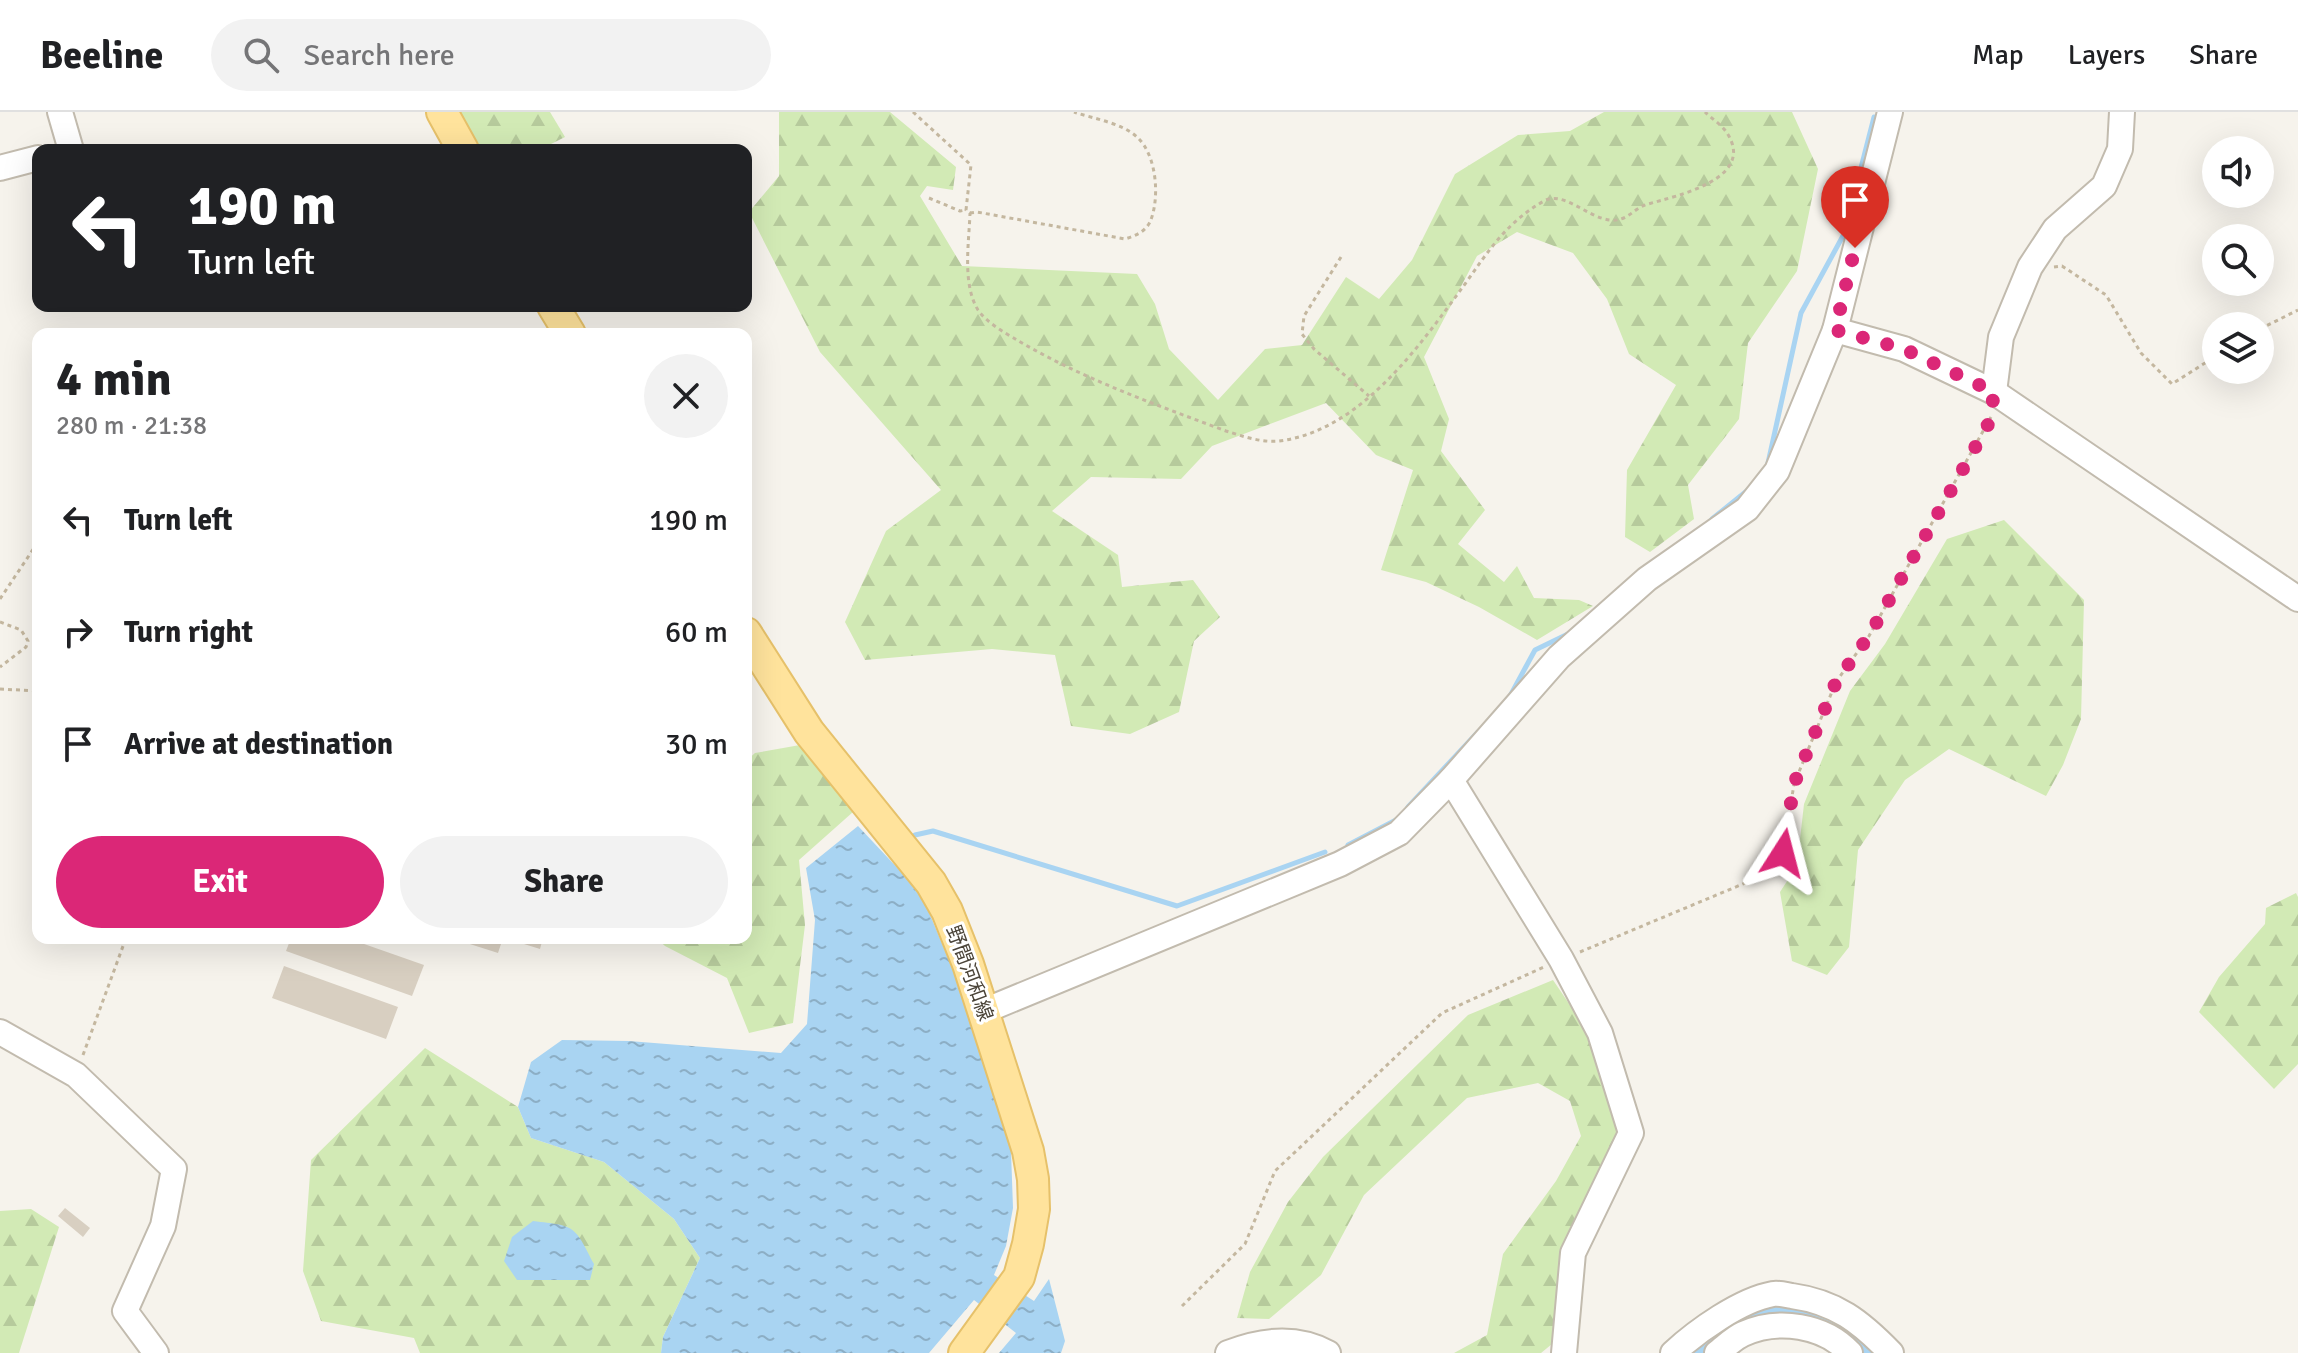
<!DOCTYPE html>
<meta charset="utf-8">
<style>
:root{--surface:#fff;--page:#f2f2f2;--text:#202124;--muted:#757577;--line:#e0e0e0;--accent:#db2777}
body{margin:0;font-family:Signika,"Noto Sans JP",sans-serif;background:var(--page);color:var(--text);height:100vh;display:flex;flex-direction:column;font-size:30px;white-space:nowrap}
*{box-sizing:border-box;margin:0}
p{font-size:26px;color:var(--muted)}
.icon{flex:none;width:44px;height:44px;fill:none;stroke:currentColor;stroke-width:2;stroke-linecap:round;stroke-linejoin:round}
.map{position:relative;flex:1;overflow:hidden}
.panel{position:absolute;left:32px;top:216px;width:720px;height:616px;display:flex;flex-direction:column;background:var(--surface);border-radius:16px;box-shadow:0 8px 32px #0002}
.panel>*{flex:none}
.hud{position:absolute;left:32px;top:32px;width:720px;height:168px;border-radius:16px;box-shadow:0 8px 32px #0002;background:#202124;color:#fff;overflow:hidden}
.buttons{position:absolute;left:2202px;top:24px;display:grid;gap:16px}
.buttons a{display:grid;place-items:center;width:72px;height:72px;border-radius:50%;background:var(--surface);box-shadow:0 8px 32px #0002;font-size:40px}
.pin{position:absolute;display:grid;place-items:center;width:68px;height:68px;color:#fff;margin:-82px -34px;border-radius:50% 50% 50% 0;rotate:-45deg;box-shadow:0 0 8px #0007}
.pin .icon{rotate:45deg}
.me{position:absolute;width:88px;margin:-44px;rotate:9deg;stroke-linejoin:round;filter:drop-shadow(0 0 6px #0008)}
.turn{display:flex;align-items:center;gap:28px;height:168px;padding:0 24px;font-size:36px}
.turn .icon{width:104px;height:104px;stroke-width:2.5}
.turn b{display:block;font-size:56px;line-height:68px}
.round{display:grid;place-items:center;flex:none;width:84px;height:84px;border-radius:42px;background:var(--page)}
.overview{display:flex;align-items:center;justify-content:space-between;height:136px;padding:0 24px}
h1{font-size:48px;font-weight:800;line-height:60px}
.cta{display:flex;gap:16px;margin-top:auto;padding:16px 24px}
.cta a{flex:1;height:92px;border-radius:48px;background:var(--accent);color:#fff;font-size:32px;font-weight:800;line-height:92px;text-align:center}
.cta a+a{background:var(--page);color:var(--text)}
ul{padding:0;list-style:none}
li{display:flex;align-items:center;gap:24px;height:112px;padding:0 24px}
li div{flex:1}
li b{display:block;font-size:30px}
li em{font-style:normal}
header{display:flex;align-items:center;gap:48px;box-sizing:border-box;height:112px;padding:0 40px;background:var(--surface);border-bottom:2px solid var(--line)}
header strong{font-size:38px}
nav{display:flex;gap:44px;margin-inline-start:auto;font-size:28px}
.search{width:560px;height:72px;background:var(--page);display:flex;align-items:center;gap:20px;box-sizing:border-box;padding:0 28px;border-radius:44px;color:var(--muted);font-size:30px}
.map>svg:first-child{display:block}
.forest{fill:url(#forest-firs)}
.water{fill:url(#water-ripples)}
.lines{fill:none;stroke-linecap:round;stroke-linejoin:round}
.stream{stroke:#a9d4f2;stroke-width:5}
.canal{stroke:#a9d4f2;stroke-width:18}
.building{fill:#d8cfc1}
.minor-casing{stroke:#c2bbae;stroke-width:28}
.major-casing{stroke:#e6c16a;stroke-width:34}
.path{stroke:#c4b79f;stroke-width:3;stroke-dasharray:4 4;stroke-linecap:butt}
.minor{stroke:#fff;stroke-width:24}
.major{stroke:#ffe39c;stroke-width:30}
.route{stroke:#db2777;stroke-width:14;stroke-dasharray:0 25.2}
.labels{text-anchor:middle;stroke-width:6;stroke-linejoin:round;paint-order:stroke}
.street-label{font-size:20px;fill:#4b4439;stroke:#fff}
</style>
<header>
<strong>Beeline</strong>
<div class="search"><svg class="icon" aria-label="search" viewBox="0 0 24 24"><circle cx="10" cy="10" r="6"/><path d="M15 15l6 6"/></svg>Search here</div>
<nav><a>Map</a><a>Layers</a><a>Share</a></nav>
</header>
<div class="map">
<svg width="2298" height="1241" viewBox="0 0 2298 1241">
<defs>
<pattern id="forest-firs" width="22" height="20" patternUnits="userSpaceOnUse" patternTransform="scale(2)"><rect width="22" height="20" fill="#d2eab5"/><path d="M5 1l3.5 6h-7zM16 11l3.5 6h-7z" fill="#b6ca9c"/></pattern>
<pattern id="water-ripples" width="26" height="14" patternUnits="userSpaceOnUse" patternTransform="scale(2)"><rect width="26" height="14" fill="#a9d4f2"/><path d="M2 4q2-2 4 0t4 0M15 11q2-2 4 0t4 0" fill="none" stroke="#8caec5"/></pattern>
</defs>
<rect width="100%" height="100%" fill="#f6f3ec"/>
<!-- forest -->
<g class="forest">
<path d="M459 0H550L565 25 539 38H480Z"/>
<path d="M779 0H890L956 55 953 78 927 74 920 84 962 154 1137 162 1155 192 1169 237 1218 288 1265 237 1302 233 1346 165 1379 187 1412 148 1455 62 1518 23 1570 19 1604 0H1792L1818 57 1797 159 1748 231 1739 307 1688 373 1694 407 1650 440 1625 425 1627 358 1676 273 1629 242 1607 187 1573 141 1517 120 1477 144 1424 245 1449 307 1441 339 1485 398 1458 432 1504 470 1517 454 1534 486 1579 488 1593 494 1537 528 1479 495 1426 470 1381 458 1413 358 1376 343 1326 291 1212 334 1181 367 1091 365 1052 399 1118 443 1122 475 1193 468 1220 505 1194 529 1179 600 1130 622 1071 614 1055 543 992 537 865 548 845 510 886 419 941 378 820 240 749 100 779 64Z"/>
<path d="M2004 408 2084 488 2081 607 2063 653 2046 684 1949 637 1905 668 1858 738 1849 835 1827 863 1792 849 1780 780 1797 754 1804 692 1850 579 1885 532 1947 427Z"/>
<path d="M800 633 853 700 799 748 805 813 793 911 749 921 727 866 665 834 656 826H746V649L755 641Z"/>
<path d="M2296 781 2298 785V952L2274 977 2199 900 2219 865 2265 812 2266 796Z"/>
<path d="M1553 868 1593 927 1618 1019 1564 1137 1552 1232 1541 1241H1454L1487 1223 1503 1142 1556 1069 1581 1024 1570 989 1538 971 1467 986 1364 1083 1321 1163 1269 1207 1237 1206 1250 1160 1288 1090 1323 1045 1468 903Z"/>
<path d="M425 936 518 995 531 1026 604 1050 674 1107 700 1146 663 1225 661 1241H420L414 1226 321 1209 303 1159 311 1048Z"/>
<path d="M31 1097 59 1115 19 1241H0V1099Z"/>
</g>
<!-- water -->
<g class="water">
<path d="M858 714 921 781 973 906 1011 1039 1013 1096 1006 1134 994 1163 1034 1189 1049 1167 1065 1229 1061 1241H999L1016 1221 974 1188 929 1241H661L663 1225 700 1146 674 1107 604 1050 531 1026 518 995 531 950 562 928 629 929 781 941 807 912 815 808 806 756Z"/>
<path d="M533 1109C576 1114 574 1113 594 1152L590 1168H517L504 1149 512 1125Z"/>
</g>
<g class="lines">
<!-- stream -->
<g class="stream">
<path d="M1768 351 1801 201 1844 122 1874 5"/>
<path d="M1712 407 1748 378"/>
<path d="M1509 586 1535 538 1570 521"/>
<path d="M1408 695 1478 620"/>
<path d="M915 723 933 719 1177 794 1325 740"/>
<path d="M1348 733 1396 708"/>
</g>
<!-- canal -->
<path class="canal" d="M1695 1241 1736 1211 1771 1198 1811 1202 1855 1222 1873 1241"/>
</g>
<!-- building -->
<g class="building">
<path d="M291 826H347L424 853 412 884 286 839Z"/>
<path d="M451 826H503L498 841Z"/>
<path d="M505 826H543L540 837Z"/>
<path d="M284 854 398 895 386 927 272 886Z"/>
<path d="M65 1096 90 1116 83 1125 58 1104Z"/>
</g>
<g class="lines">
<defs>
<g id="minor">
<path d="M60 0 71 38"/>
<path d="M0 56 38 46"/>
<path d="M1835 218 1904 237 1994 280 2298 487"/>
<path d="M1994 280 2001 225 2030 155 2055 117 2104 74 2120 37 2122 0"/>
<path d="M1451 668 1561 847 1600 921 1631 1021 1573 1141 1564 1241"/>
<path d="M984 899 1340 752 1399 721 1451 668 1559 545 1647 467 1747 397 1777 359 1835 218 1890 0"/>
<path d="M0 920 76 963 174 1057 163 1114 125 1199 156 1241"/>
<path d="M1228 1241C1261 1228 1297 1224 1328 1241"/>
<path d="M1673 1241C1697 1219 1740 1188 1773 1182 1779 1181 1786 1183 1792 1184 1836 1190 1861 1210 1891 1241"/>
<path d="M1717 1241C1725 1235 1734 1226 1743 1222 1778 1206 1824 1213 1850 1241"/>
</g>
<g id="major">
<path d="M442 0 463 38"/>
<path d="M553 194 570 222"/>
<path d="M746 521 809 620 931 771 947 799 968 852 1028 1039 1033 1067 1034 1097 1028 1132 1019 1165 964 1241"/>
</g>
</defs>
<!-- minor casing -->
<use href="#minor" class="minor-casing"/>
<!-- major casing -->
<use href="#major" class="major-casing"/>
<!-- path -->
<g class="path">
<path d="M913 0 971 53 966 98 970 101C969 131 962 172 978 198 986 210 1005 221 1017 228 1083 267 1154 292 1226 319 1242 324 1262 331 1279 329 1361 319 1420 233 1465 172 1489 138 1507 110 1544 89 1563 78 1588 106 1610 108 1628 110 1633 96 1648 92 1676 84 1757 67 1727 21 1722 13 1711 6 1705 0"/>
<path d="M929 86 960 99 966 98"/>
<path d="M970 101 977 100 1125 127C1135 124 1145 120 1150 110 1160 87 1157 44 1138 26 1123 11 1094 7 1074 0"/>
<path d="M1341 145 1304 204 1302 222 1314 237 1369 284"/>
<path d="M2054 155 2062 154 2106 183 2141 241 2172 272 2216 244"/>
<path d="M2260 217 2298 198"/>
<path d="M0 487 38 430"/>
<path d="M0 510 21 518 28 529 26 535 0 555"/>
<path d="M0 577 38 579"/>
<path d="M1580 840 1762 764 1783 741 1794 672 1836 570 1869 524 1991 305"/>
<path d="M83 943 126 826"/>
<path d="M1182 1194 1245 1132 1275 1059 1442 901 1544 855"/>
</g>
<!-- minor -->
<use href="#minor" class="minor"/>
<!-- major -->
<use href="#major" class="major"/>
</g>
<g class="lines">
<!-- route -->
<path class="route" d="M1783 741 1794 672 1836 570 1869 524 1990 309 1994 280 1904 237 1835 218 1855 136"/>
</g>
<g class="labels">
<!-- street labels -->
<g class="street-label">
<text transform="translate(970 861) rotate(70)" y="7">野間河和線</text>
</g>
</g>
</svg>
<div class="buttons">
<a><svg class="icon" aria-label="sound" viewBox="0 0 24 24"><path d="M4 9h4l5-4v14l-5-4H4zM17 9q2 3 0 6"/></svg></a>
<a><svg class="icon" aria-label="search" viewBox="0 0 24 24"><circle cx="10" cy="10" r="6"/><path d="M15 15l6 6"/></svg></a>
<a><svg class="icon" aria-label="layers" viewBox="0 0 24 24"><path d="M12 4l9 5-9 5-9-5zM3 14l9 5 9-5"/></svg></a>
</div>
<div class="pin" style="left:1855px;top:136px;background:#d93025"><svg class="icon" aria-label="arrive" viewBox="0 0 24 24"><path d="M6 21V4h12l-3 4 3 4H6"/></svg></div>
<svg class="me" style="left:1783px;top:741px" viewBox="-20 -20 40 40"><path d="M0-17L14 15 0 8-14 15z" fill="#db2777" stroke="#fff" stroke-width="4"/></svg>
<div class="hud">
<div class="turn"><svg class="icon" aria-label="left" viewBox="0 0 24 24"><path d="M17 20v-9H6M10 6l-5 5 5 5"/></svg><div><b>190 m</b>Turn left</div></div>
</div>
<section class="panel">
<div class="overview"><div><h1>4 min</h1><p>280 m · 21:38</p></div><a class="round"><svg class="icon" aria-label="close" viewBox="0 0 24 24"><path d="M6 6l12 12M18 6L6 18"/></svg></a></div>
<ul>
<li><svg class="icon" aria-label="left" viewBox="0 0 24 24"><path d="M17 20v-9H6M10 6l-5 5 5 5"/></svg><div><b>Turn left</b></div><em>190 m</em></li>
<li><svg class="icon" aria-label="right" viewBox="0 0 24 24"><path d="M7 20v-9h11M14 6l5 5-5 5"/></svg><div><b>Turn right</b></div><em>60 m</em></li>
<li><svg class="icon" aria-label="arrive" viewBox="0 0 24 24"><path d="M6 21V4h12l-3 4 3 4H6"/></svg><div><b>Arrive at destination</b></div><em>30 m</em></li>
</ul>
<div class="cta"><a>Exit</a><a>Share</a></div>
</section>
</div>
